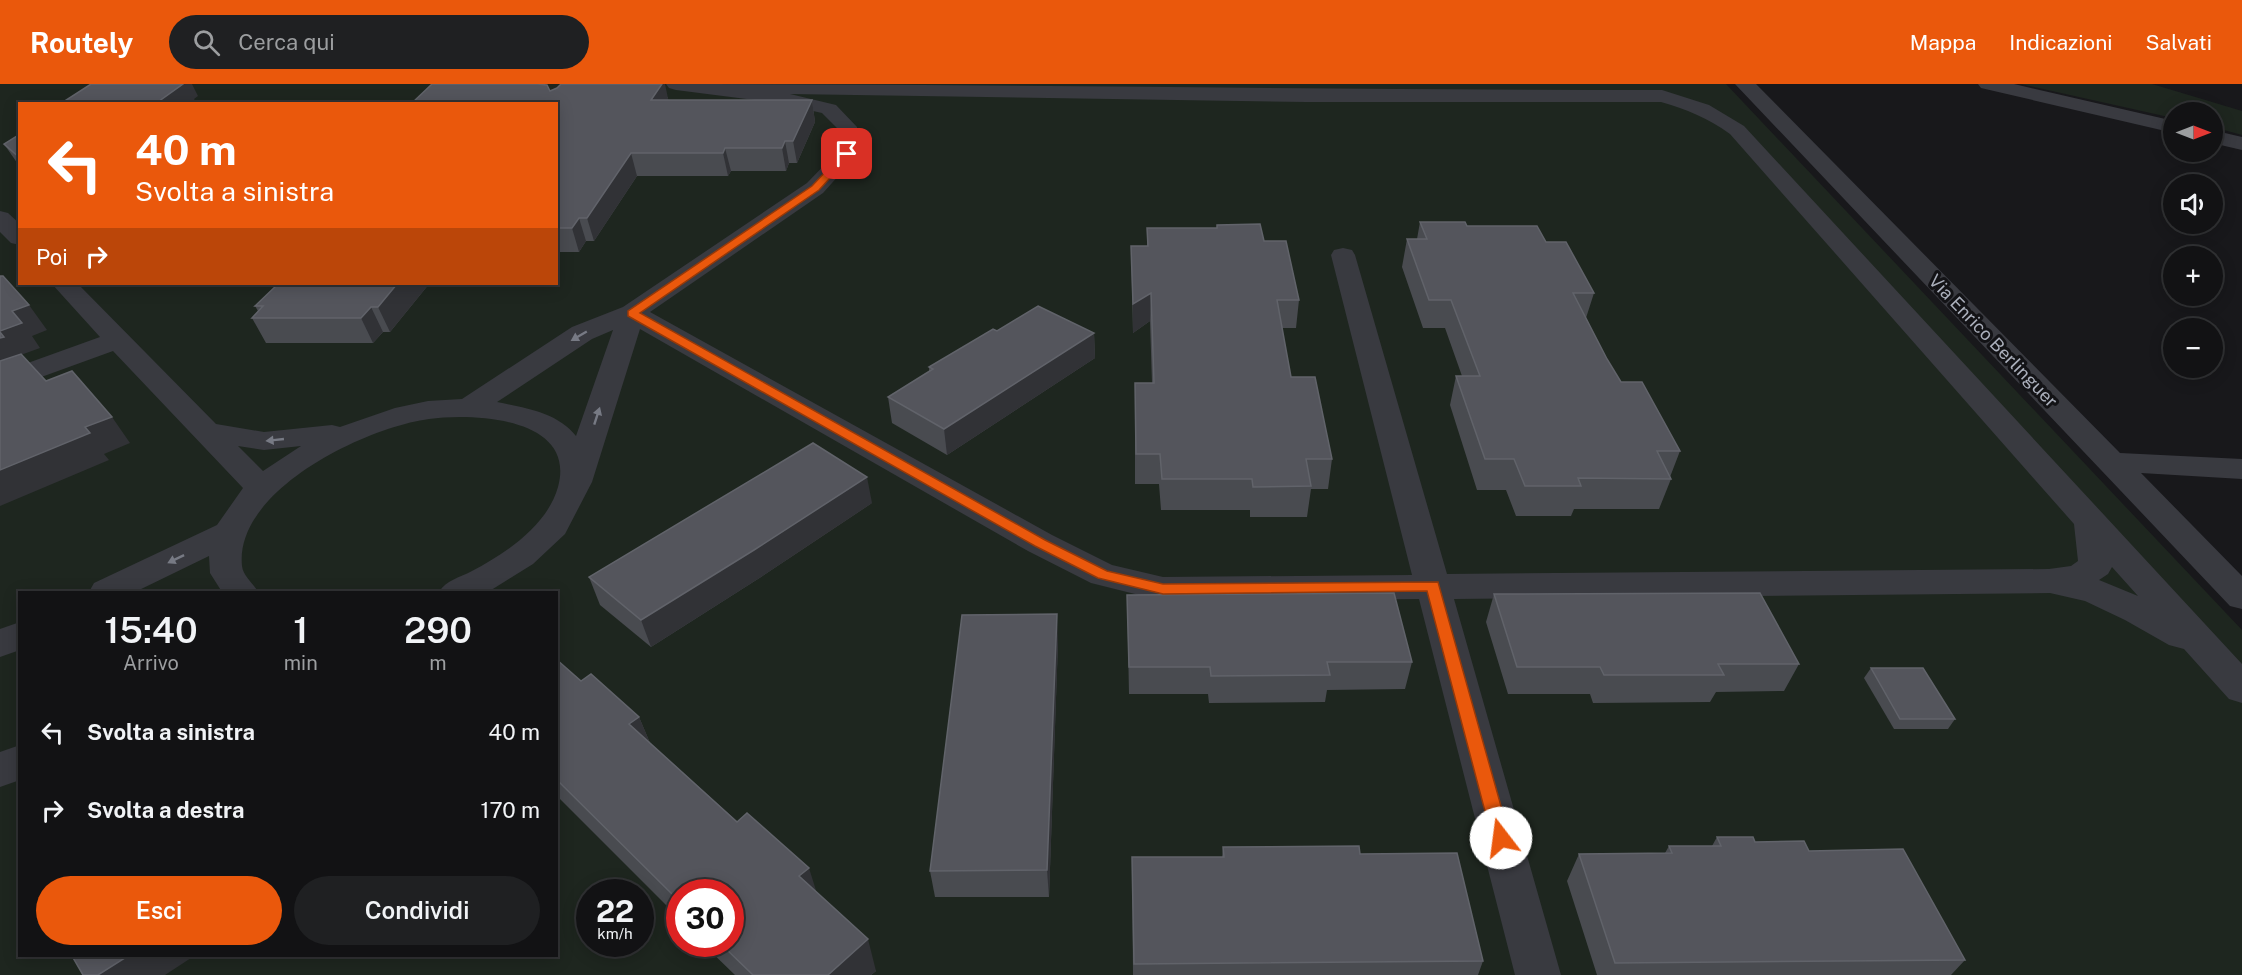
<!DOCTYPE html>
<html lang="it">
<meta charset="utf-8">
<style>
:root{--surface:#121214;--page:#1f2022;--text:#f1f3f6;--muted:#9c9ea0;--line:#313234;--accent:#ea580c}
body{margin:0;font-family:"Public Sans",sans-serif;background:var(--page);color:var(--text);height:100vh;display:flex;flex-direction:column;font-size:22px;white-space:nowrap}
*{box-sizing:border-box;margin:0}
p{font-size:20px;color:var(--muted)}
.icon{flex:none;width:33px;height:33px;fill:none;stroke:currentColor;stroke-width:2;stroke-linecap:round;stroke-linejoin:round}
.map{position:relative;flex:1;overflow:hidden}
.sheet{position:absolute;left:18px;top:507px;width:540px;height:366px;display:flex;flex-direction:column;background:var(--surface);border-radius:0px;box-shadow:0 3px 15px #0003,0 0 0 2px var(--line)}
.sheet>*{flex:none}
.guide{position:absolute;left:18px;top:18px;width:540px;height:183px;border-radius:0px;box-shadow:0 3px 15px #0003,0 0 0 2px var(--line);background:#ea580c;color:#fff;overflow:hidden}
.needle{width:39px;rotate:90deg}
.buttons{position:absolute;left:2163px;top:18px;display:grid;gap:12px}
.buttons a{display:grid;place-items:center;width:60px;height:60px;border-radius:50%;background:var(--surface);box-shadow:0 3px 15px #0003,0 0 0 2px var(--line);font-size:30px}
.speed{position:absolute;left:576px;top:795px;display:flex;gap:12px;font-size:30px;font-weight:700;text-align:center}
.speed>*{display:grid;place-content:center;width:78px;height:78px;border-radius:50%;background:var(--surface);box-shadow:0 3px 15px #0003,0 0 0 2px var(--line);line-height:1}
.speed small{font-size:15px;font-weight:400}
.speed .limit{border:9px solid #d22;background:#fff;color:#111}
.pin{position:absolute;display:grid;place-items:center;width:51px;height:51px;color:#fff;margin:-26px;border-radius:12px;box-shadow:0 3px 9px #0006}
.me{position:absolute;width:66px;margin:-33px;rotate:345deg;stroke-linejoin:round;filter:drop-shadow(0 0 4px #0008)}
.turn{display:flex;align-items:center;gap:21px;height:126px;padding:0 18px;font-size:27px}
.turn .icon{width:78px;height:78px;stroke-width:2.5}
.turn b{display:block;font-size:42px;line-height:51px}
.then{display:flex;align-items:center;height:57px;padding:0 18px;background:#0003;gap:12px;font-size:22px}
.eta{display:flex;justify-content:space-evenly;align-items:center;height:102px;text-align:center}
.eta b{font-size:36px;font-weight:600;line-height:42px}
.cta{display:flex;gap:12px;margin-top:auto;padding:12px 18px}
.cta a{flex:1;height:69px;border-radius:36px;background:var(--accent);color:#fff;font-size:24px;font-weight:600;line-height:69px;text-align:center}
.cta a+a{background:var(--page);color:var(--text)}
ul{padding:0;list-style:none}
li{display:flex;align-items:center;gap:18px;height:78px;padding:0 18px}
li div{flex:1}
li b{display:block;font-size:22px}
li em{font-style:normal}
header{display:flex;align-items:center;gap:36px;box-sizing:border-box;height:84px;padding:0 30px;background:var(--accent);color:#fff}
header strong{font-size:28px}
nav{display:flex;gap:33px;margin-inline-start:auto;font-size:21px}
.search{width:420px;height:54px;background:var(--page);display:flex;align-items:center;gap:15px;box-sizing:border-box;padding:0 21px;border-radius:33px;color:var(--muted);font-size:22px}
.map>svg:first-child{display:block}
.green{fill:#1e261f;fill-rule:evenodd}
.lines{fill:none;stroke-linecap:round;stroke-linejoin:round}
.street{fill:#393a40;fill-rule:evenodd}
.wall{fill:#494b50}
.shaded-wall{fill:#313236}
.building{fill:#54555c;stroke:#61636a;stroke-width:1.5}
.oneway{fill:#777a84}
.route{fill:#ea580c;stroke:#983908;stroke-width:1.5}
.labels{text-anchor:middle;stroke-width:6;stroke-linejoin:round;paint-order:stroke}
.street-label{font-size:18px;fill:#aaafbb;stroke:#131316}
</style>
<header>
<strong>Routely</strong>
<div class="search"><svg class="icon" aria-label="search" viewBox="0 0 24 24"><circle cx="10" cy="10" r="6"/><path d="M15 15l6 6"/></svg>Cerca qui</div>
<nav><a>Mappa</a><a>Indicazioni</a><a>Salvati</a></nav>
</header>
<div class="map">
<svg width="2242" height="891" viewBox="0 0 2242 891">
<rect width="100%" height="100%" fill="#18181b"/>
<!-- green -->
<g class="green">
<path d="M0 0H1726L2242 546V891H0ZM20 20H556V200H20ZM20 508H556V872H20ZM590 808H640V860H590ZM680 808H730V860H680Z"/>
<path d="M2021 0H2152L2242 27V51L2213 43 2212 28H2174L2173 34Z"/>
</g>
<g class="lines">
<!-- street -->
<g class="street">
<path d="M666 0C998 0 1330 6 1662 6L1709 21 1744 42 2242 580V619L2229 615 2184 565 2169 561 2125 536 2085 517 2050 509 1454 515 1561 891H1515L1419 515 1163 517 1091 499 1028 467 640 245 592 398 565 450 533 480 488 508H439C446 496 459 494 472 487 506 469 547 442 558 403 577 333 473 329 429 335 367 343 234 406 242 482 243 492 254 500 258 508H222L210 489 209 472 135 508H89L94 499 217 441 243 404 113 267 0 308V289L100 253 52 200H78L216 340 264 348 332 341 340 343 395 324 428 317 462 315 572 243 623 223 807 99 836 69 837 44 822 29 777 19 676 6 669 4ZM790 10 1307 18H1661C1686 25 1708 34 1730 50L2074 440 2078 477 2071 482 2049 485 1447 490 1355 171 1352 166 1343 164 1334 166 1331 171 1412 491 1163 493 1112 481 1052 451 650 228 823 109 858 70 857 43 836 21ZM613 246 576 352C557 328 525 324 497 318L592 255ZM238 362 264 366 301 362 263 387ZM2112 483 2138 512 2099 496 2108 490Z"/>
<path d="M1735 0H1756L2120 369 2242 375V395L2141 389 2242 492V525L2230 522Z"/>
<path d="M1978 0H2014L2174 37V49L1981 4Z"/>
<path d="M2212 46 2242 53V66L2212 59Z"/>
<path d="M0 127 8 129 20 140V161L11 159 0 148Z"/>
<path d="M20 538V566L0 573V545Z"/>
<path d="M20 661V696L0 703V668Z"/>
</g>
</g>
<!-- wall -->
<g class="wall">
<path d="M432 0H544L550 7 668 13V16H812L815 38 797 79H789L786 87H731L728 92H637L594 157H586L579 168H556V20Z"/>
<path d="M20 50V83L4 60Z"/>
<path d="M1420 138 1467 142 1546 158 1594 209 1586 234 1607 275 1621 298 1680 367 1670 393 1671 395 1659 425H1574L1571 432H1516L1506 406H1477L1450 321 1456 292H1462L1445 244H1423L1402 183 1407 155H1417Z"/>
<path d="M1217 141 1264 157 1299 216 1296 244H1282L1291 293 1332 375 1328 405H1311L1307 433H1250V426H1161L1159 400H1135V299H1152L1150 237 1133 249 1131 162H1147V144H1217Z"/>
<path d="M278 200H429L390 248H383L373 259H266L252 234 258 227 255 222Z"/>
<path d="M997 247 1094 249 1095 274 947 371 892 339 888 313 929 288V283Z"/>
<path d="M872 419 761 493 651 563 600 521 589 493Z"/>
<path d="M1494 510 1799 580 1784 607 1716 608 1710 618 1593 619 1590 610H1508L1486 538Z"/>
<path d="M1127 511 1412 578 1405 605 1327 606 1325 618 1209 619 1208 610H1129Z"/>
<path d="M1058 558 1049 813H935L930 787Z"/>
<path d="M556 575 581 597 639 633 650 659 816 808 876 887 871 891H735L703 860H730L680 808V835L556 711Z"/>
<path d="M1871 584 1955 635 1948 645H1894L1864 594Z"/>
<path d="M1717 753 1809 767 1965 876 1951 891H1597L1567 797 1579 770 1665 769 1669 762H1712Z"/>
<path d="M1223 763 1360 770 1483 877 1478 891H1133L1132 773H1222Z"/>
</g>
<!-- shaded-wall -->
<g class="shaded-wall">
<path d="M180 0H192L198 12 194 15 196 18 194 20H155Z"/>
<path d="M658 0H665L669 19 651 16Z"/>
<path d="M812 16 815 38 797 79 793 57Z"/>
<path d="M785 57 789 79 786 87 782 64Z"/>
<path d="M725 64 731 87 728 92 723 69Z"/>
<path d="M631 69 637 92 594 157 587 134Z"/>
<path d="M579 134 586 157 579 168 572 144Z"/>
<path d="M397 200H429L390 248 378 223Z"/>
<path d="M1151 209 1150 237 1133 249V220Z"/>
<path d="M29 221 47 246 32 252 40 264 18 272 0 287V247L12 227Z"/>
<path d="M371 223 383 248 373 259 361 234Z"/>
<path d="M1094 249 1095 274 947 371 944 345Z"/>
<path d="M112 333 130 359 104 370 109 376 0 422V386L85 343Z"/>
<path d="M867 393 872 419 761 493 651 563 641 536Z"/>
<path d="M1057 530 1058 558 1049 813 1047 786Z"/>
<path d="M639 633 653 666 629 640Z"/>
<path d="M809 784 819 816 799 792Z"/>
<path d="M868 855 876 887 871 891H828Z"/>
<path d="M128 872H194L165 891H98Z"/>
</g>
<!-- building -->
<g class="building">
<path d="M91 0H183L155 20H60Z"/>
<path d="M432 0H537L547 1 550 7 557 4 561 0H662L651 16H812L793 57H785L782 64H725L723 69H631L587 134H579L572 144H556V20H411Z"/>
<path d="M20 50V74L4 60Z"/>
<path d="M1420 138H1465L1467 142H1537L1546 158H1566L1594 209H1573L1607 275 1621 298H1642L1680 367H1657L1671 395 1578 394 1581 402H1525L1514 375H1485L1456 292H1480L1451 216H1429L1407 155H1427Z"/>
<path d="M1260 140 1264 157H1286L1299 216H1277L1291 293H1315L1332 375H1306L1311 402 1253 403 1252 395H1162L1160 370H1136L1135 299H1154L1151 209 1133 220 1131 162H1148L1147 144H1217V141Z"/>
<path d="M0 192H3L29 221 12 227 22 239 0 247Z"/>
<path d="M278 200H397L378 223H371L361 234H252L263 222H255Z"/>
<path d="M1038 222 1094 249 944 345 888 313 933 285 929 283 993 245 997 247Z"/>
<path d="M0 248 4 253 0 254Z"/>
<path d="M21 270 46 297 72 287 112 333 85 343 90 349 0 386V277Z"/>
<path d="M813 359 867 393 754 466 641 536 589 493Z"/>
<path d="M1394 509 1412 578H1327L1330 591 1211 592 1210 583H1129L1127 511Z"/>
<path d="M1760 509 1799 580H1718L1724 591H1604L1600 583H1517L1494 510Z"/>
<path d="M1057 530 1047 786 930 787 962 531Z"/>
<path d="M556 575 581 597 591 590 639 633 629 640 737 738 747 729 809 784 799 792 868 855 828 891H753L721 860H730V808H680V818L556 695Z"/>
<path d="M1871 584H1923L1955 635H1900Z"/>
<path d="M1717 753H1753L1755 758 1804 757 1809 767 1903 765 1965 876 1615 879 1579 770 1672 769 1669 762H1721Z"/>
<path d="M1359 762 1360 770 1457 769 1483 877 1134 880 1132 773H1224L1223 763Z"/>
<path d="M72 872H128L98 891H83Z"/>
</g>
<!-- one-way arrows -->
<defs><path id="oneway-solid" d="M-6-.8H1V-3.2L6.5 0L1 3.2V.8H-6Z" transform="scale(1.5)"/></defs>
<g class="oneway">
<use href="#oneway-solid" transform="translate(579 252) rotate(150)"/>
<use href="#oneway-solid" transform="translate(597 332) rotate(-72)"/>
<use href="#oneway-solid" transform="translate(275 356) rotate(174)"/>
<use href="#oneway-solid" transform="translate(176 475) rotate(154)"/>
</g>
<!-- route -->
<path class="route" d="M844 68 852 70 819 106 640 229 1045 456 1107 487 1163 500 1438 498 1510 754 1507 759 1501 761 1495 759 1492 754 1427 507 1163 510 1098 494 1035 462 628 232V227L812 102Z"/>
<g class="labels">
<!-- street labels -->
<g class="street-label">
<text transform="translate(1993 257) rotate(46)" y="6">Via Enrico Berlinguer</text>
</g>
</g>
</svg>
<div class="buttons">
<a><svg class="needle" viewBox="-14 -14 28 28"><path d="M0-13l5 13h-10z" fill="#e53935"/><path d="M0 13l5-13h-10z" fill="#9c9ea0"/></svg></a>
<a><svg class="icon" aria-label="sound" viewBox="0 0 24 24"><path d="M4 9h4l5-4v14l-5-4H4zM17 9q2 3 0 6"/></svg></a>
<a>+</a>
<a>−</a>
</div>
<div class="speed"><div>22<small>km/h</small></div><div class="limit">30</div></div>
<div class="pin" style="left:847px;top:70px;background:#d93025"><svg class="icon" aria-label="arrive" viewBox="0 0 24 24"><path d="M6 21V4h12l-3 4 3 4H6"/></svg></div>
<svg class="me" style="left:1501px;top:754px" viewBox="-20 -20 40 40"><circle r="19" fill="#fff"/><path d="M0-13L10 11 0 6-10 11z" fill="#ea580c"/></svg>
<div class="guide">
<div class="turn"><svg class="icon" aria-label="left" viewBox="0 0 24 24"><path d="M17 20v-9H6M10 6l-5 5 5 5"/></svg><div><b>40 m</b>Svolta a sinistra</div></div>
<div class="then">Poi<svg class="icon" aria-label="right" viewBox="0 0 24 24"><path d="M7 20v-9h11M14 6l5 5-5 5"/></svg></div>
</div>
<section class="sheet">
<div class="eta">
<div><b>15:40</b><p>Arrivo</p></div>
<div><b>1</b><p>min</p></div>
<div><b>290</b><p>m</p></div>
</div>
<ul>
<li><svg class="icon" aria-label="left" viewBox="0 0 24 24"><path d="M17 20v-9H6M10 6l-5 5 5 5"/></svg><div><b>Svolta a sinistra</b></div><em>40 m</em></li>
<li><svg class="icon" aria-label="right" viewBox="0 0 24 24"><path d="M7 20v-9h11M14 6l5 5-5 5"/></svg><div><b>Svolta a destra</b></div><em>170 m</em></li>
</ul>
<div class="cta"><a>Esci</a><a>Condividi</a></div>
</section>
</div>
